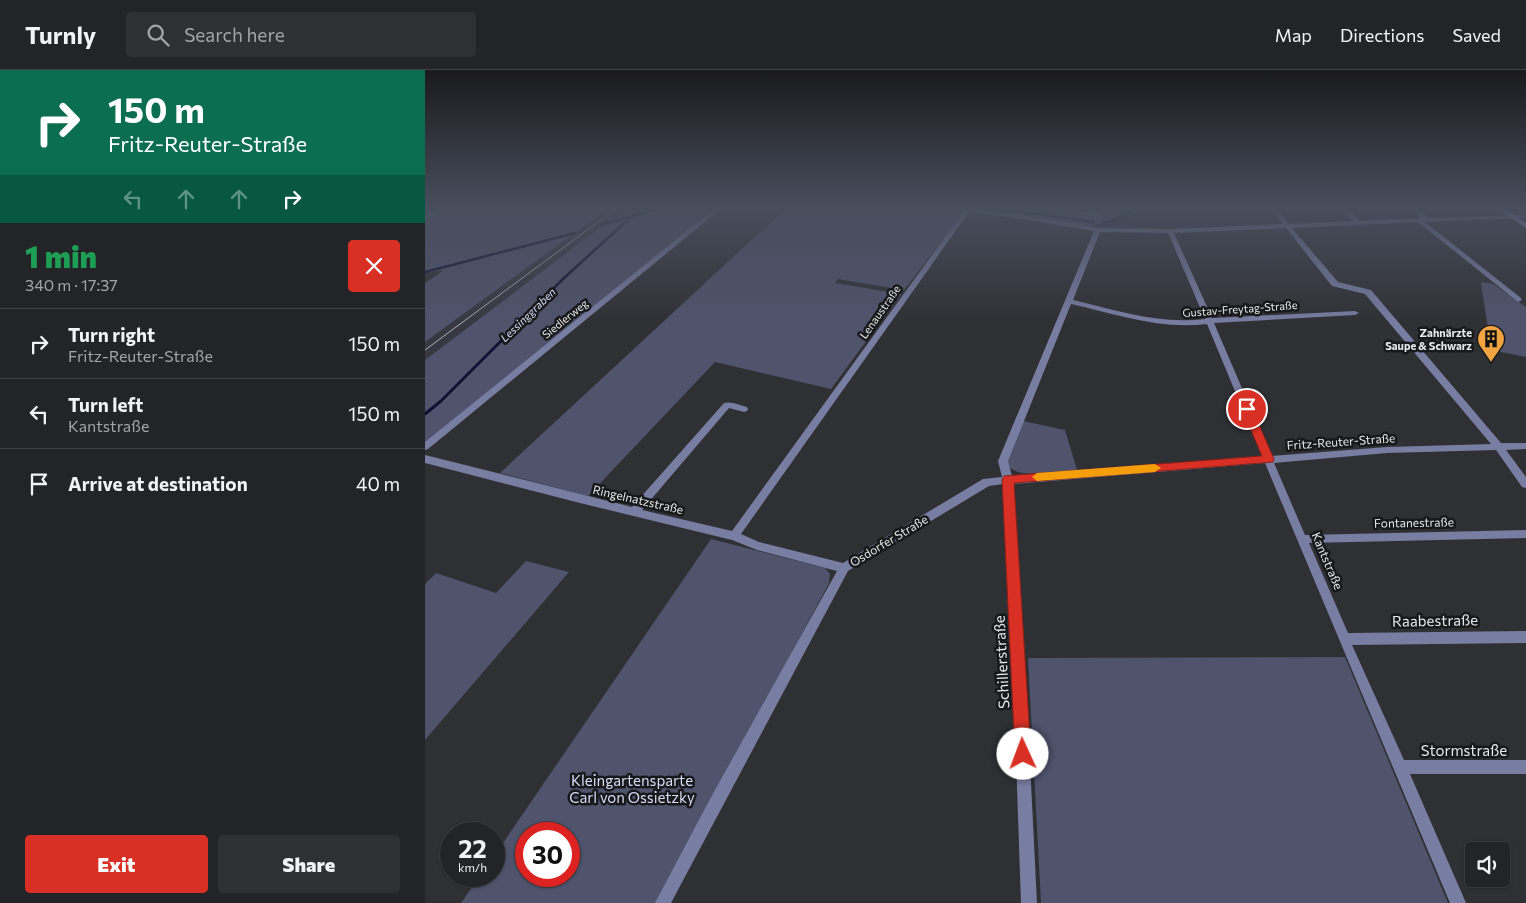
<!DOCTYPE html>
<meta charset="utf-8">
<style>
:root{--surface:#232427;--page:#2f3033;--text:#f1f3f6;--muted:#a3a4a7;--line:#404144;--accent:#d93025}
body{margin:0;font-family:Commissioner,sans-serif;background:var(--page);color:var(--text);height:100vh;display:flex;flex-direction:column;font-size:19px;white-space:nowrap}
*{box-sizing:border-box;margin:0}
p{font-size:16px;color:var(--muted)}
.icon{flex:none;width:28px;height:28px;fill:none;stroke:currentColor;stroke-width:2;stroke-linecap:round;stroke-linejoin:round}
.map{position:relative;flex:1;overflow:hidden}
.drawer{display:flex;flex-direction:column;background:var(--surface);width:425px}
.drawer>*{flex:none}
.top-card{background:#0b6e4f;color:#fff;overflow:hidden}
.tools{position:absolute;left:1040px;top:772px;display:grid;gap:10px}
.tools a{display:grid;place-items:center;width:45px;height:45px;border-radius:5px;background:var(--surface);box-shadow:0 1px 4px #0004,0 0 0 1px var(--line);font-size:25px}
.speed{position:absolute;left:15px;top:752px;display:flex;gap:10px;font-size:25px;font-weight:700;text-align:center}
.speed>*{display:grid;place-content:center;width:65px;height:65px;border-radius:50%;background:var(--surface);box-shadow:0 1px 4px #0004,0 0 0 1px var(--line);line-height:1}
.speed small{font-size:12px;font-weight:400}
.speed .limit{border:8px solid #d22;background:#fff;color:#111}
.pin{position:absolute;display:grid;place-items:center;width:42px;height:42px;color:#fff;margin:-21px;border:2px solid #fff;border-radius:50%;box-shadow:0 1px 5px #0007}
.me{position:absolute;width:55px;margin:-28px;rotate:358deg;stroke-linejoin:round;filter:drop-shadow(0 0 4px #0008)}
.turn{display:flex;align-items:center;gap:18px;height:105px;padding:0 25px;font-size:22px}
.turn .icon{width:65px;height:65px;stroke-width:2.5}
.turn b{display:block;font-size:35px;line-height:42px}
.lanes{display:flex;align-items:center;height:48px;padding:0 25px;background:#0003;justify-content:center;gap:25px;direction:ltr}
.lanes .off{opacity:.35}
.round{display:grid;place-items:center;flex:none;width:52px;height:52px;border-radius:5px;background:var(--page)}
.overview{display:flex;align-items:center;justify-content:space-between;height:85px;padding:0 25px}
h1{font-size:30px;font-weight:800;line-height:38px;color:#1e9e55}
.cta{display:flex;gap:10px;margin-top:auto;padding:10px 25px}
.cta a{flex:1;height:58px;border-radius:5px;background:var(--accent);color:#fff;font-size:20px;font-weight:800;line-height:58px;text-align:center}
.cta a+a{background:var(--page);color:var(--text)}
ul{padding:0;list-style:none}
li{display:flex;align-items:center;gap:15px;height:70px;padding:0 25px;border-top:1px solid var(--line)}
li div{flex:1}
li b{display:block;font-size:19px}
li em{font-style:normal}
header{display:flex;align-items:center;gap:30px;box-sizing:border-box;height:70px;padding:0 25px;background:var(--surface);border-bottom:1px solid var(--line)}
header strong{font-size:24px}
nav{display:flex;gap:28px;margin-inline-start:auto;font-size:18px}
.search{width:350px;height:45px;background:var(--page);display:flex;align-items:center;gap:12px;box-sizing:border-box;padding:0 18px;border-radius:5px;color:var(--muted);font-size:19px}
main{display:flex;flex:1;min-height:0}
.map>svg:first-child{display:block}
.built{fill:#373942}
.green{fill:#4f536c;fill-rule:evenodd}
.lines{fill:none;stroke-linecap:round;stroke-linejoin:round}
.stream-far1{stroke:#0f1032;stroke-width:2.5}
.stream{stroke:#0f1032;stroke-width:3}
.street{fill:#787da2;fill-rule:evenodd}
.secondary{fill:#a1a9e4;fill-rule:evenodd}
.tram{stroke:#adaeb1;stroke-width:1}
.route{fill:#d93025;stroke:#8d1f18}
.slow{fill:#f59e0b}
.labels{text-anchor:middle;stroke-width:5;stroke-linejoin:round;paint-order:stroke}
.far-street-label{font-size:11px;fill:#e8e8eb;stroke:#17181a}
.far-water-label{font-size:11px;font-style:italic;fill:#dbdffb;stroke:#17181a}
.far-poi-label{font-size:11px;font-weight:bold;fill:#e8e8eb;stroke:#17181a;text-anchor:end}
.street-label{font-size:12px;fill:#e8e8eb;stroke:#17181a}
.near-street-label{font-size:15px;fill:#e8e8eb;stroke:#17181a}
.near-park-label{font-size:15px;fill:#d7dcf7;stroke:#17181a}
</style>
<header>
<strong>Turnly</strong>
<div class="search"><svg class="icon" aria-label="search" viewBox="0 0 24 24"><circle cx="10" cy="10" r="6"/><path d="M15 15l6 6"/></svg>Search here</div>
<nav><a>Map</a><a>Directions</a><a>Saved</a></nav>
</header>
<main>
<section class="drawer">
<div class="top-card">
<div class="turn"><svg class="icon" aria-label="right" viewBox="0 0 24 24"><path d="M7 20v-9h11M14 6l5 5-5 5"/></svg><div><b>150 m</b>Fritz-Reuter-Straße</div></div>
<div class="lanes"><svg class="icon off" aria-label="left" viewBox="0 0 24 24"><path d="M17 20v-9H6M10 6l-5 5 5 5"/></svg><svg class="icon off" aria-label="ahead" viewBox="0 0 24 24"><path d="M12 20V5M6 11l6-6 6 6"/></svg><svg class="icon off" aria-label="ahead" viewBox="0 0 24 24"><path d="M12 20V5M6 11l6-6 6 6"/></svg><svg class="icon" aria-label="right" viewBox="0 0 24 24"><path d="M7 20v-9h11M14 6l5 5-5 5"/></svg></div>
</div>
<div class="overview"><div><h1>1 min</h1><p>340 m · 17:37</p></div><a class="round" style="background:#d93025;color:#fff"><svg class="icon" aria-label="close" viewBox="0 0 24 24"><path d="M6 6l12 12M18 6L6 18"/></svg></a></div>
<ul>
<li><svg class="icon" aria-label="right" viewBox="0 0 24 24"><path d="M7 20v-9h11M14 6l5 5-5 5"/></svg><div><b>Turn right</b><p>Fritz-Reuter-Straße</p></div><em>150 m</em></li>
<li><svg class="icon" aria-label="left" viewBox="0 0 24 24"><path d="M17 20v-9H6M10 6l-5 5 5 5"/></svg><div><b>Turn left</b><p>Kantstraße</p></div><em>150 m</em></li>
<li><svg class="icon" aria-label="arrive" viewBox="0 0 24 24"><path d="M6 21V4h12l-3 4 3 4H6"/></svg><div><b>Arrive at destination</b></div><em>40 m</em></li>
</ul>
<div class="cta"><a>Exit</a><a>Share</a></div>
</section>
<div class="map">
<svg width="1101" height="833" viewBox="0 0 1101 833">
<rect width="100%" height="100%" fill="#2f3034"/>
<!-- built -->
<path class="built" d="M184 138H202L0 290V272Z"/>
<!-- green -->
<g class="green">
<path d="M34 138H184L0 272V213L15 203 17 200 0 203V148Z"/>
<path d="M217 138H290L0 373V290L197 141 221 143 214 141Z"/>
<path d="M361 138H542L479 220 413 209 410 213 476 224 406 319 290 292 163 426 75 403Z"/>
<path d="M549 138H615L674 146 672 138H726L664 157 613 147Z"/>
<path d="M1056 212 1068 214 1101 237V287L1066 280Z"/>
<path d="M598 351 640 360 652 400C638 401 581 412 582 390 583 377 593 362 598 351Z"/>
<path d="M286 469 400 498 405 504 404 513 233 833H36L55 806H69V786ZM101 764H144V806H101Z"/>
<path d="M101 491 144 502 0 670V514L11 503 71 523Z"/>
<path d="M920 587 1023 833H616L603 588Z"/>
</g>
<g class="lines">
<!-- stream-far1 -->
<g class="stream-far1">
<path d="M568 138 669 152"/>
<path d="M678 152 687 151 712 138"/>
<path d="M176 155 234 138"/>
<path d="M0 202 150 163"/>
<path d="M90 257 139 208 206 147"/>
</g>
<!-- stream -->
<path class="stream" d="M0 344 16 331 91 256"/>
<!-- street -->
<g class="street">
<path d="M19 138H30L0 148V144Z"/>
<path d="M290 138H297L3 379 0 380V372Z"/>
<path d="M541 138 610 147 673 158 745 159 858 154 845 138H851L864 154 928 151 915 138H922L935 151 996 148 984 138H991L1004 148 1100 145 1101 146 1098 148 1000 152 1096 228 1097 230 1093 232 993 152 867 158 913 212 946 220 1076 373H1101V379L1081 380 1101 407V418L1097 417 1071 380 962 383 849 393 880 465 1101 460V468L884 473 923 563 1101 561V573L927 575 979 690H1101V704H985L1041 833H1025L840 393 588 414 599 573 612 833H596L587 573 578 414 564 416 423 501 246 833H230L285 729 412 501 332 480 307 470 155 433 0 393V385L207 437 299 333C306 331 315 335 322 337L323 339 322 341 319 342 304 338 217 440 307 461ZM544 142 610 151 669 161 573 391 577 407 558 409 418 493 334 472 316 464ZM861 158 907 216 940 224 1066 374 962 377 846 386 789 253 930 245 934 243 930 241 787 248 749 163ZM675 162 743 163 780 249C735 255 691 240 648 230ZM646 234C691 244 735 260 782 254L837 386 587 406 583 391Z"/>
<path d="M624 138H641L669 143 668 138H674L675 145 672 147Z"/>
</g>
<!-- secondary -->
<path class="secondary" d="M1071 138H1079L1101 153V158Z"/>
<!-- tram -->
<path class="tram" d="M0 280 192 138"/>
</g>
<!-- sky -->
<linearGradient id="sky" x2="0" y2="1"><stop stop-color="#1a1a1d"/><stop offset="0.54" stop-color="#474e5c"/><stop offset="1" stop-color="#474e5c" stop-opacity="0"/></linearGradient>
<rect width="1101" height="255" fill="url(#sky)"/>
<!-- route -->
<path class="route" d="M822 335 827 339 849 389 848 392 589 413 606 684 603 690 598 692 592 690 590 684 577 410 579 406 837 386 817 339Z"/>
<!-- slow -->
<path class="slow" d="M730 394 736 398 730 402 612 411 607 407 612 403Z"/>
<!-- icons -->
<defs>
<symbol id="building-pin" viewBox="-11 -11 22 30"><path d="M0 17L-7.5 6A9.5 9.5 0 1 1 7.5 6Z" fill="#f3a442" stroke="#17181a"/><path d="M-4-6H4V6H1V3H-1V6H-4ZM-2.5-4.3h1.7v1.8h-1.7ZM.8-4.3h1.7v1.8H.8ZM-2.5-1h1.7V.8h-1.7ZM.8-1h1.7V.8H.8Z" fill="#111"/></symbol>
</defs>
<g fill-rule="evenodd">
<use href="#building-pin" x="1050" y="253" width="32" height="43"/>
</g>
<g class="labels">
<!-- far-street labels -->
<g class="far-street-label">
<text transform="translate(815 239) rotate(-4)" y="4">Gustav-Freytag-Straße</text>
<text transform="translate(455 242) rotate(-55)" y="4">Lenaustraße</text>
<text transform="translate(140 249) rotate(-39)" y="4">Siedlerweg</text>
</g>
<!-- far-water labels -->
<g class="far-water-label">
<text transform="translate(103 245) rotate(-44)" y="4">Lessinggraben</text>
</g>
<!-- far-poi labels -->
<g class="far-poi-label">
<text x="1047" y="267">Zahnärzte<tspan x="1047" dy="13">Saupe &amp; Schwarz</tspan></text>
</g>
<!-- street labels -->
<g class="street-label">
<text transform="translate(916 372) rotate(-4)" y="4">Fritz-Reuter-Straße</text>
<text transform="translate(213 430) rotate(13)" y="4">Ringelnatzstraße</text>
<text transform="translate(989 453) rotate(-1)" y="4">Fontanestraße</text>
<text transform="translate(464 471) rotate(-31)" y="4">Osdorfer Straße</text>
<text transform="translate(902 491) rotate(67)" y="4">Kantstraße</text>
</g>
<!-- near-street labels -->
<g class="near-street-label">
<text transform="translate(1010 551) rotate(-1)" y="5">Raabestraße</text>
<text transform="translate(577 592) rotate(-93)" y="5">Schillerstraße</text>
<text x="1039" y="686">Stormstraße</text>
</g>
<!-- near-park labels -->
<g class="near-park-label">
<text x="207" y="716">Kleingartensparte<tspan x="207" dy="17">Carl von Ossietzky</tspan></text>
</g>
</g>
</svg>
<div class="tools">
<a><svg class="icon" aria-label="sound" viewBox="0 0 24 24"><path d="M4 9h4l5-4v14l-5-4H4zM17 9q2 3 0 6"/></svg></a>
</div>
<div class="speed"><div>22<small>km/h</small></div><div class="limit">30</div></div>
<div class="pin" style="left:822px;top:339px;background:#d93025"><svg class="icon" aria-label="arrive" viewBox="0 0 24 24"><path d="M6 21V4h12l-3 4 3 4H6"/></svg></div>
<svg class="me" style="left:598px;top:684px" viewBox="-20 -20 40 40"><circle r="19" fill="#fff"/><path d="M0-13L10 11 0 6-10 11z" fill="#d93025"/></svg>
</div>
</main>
